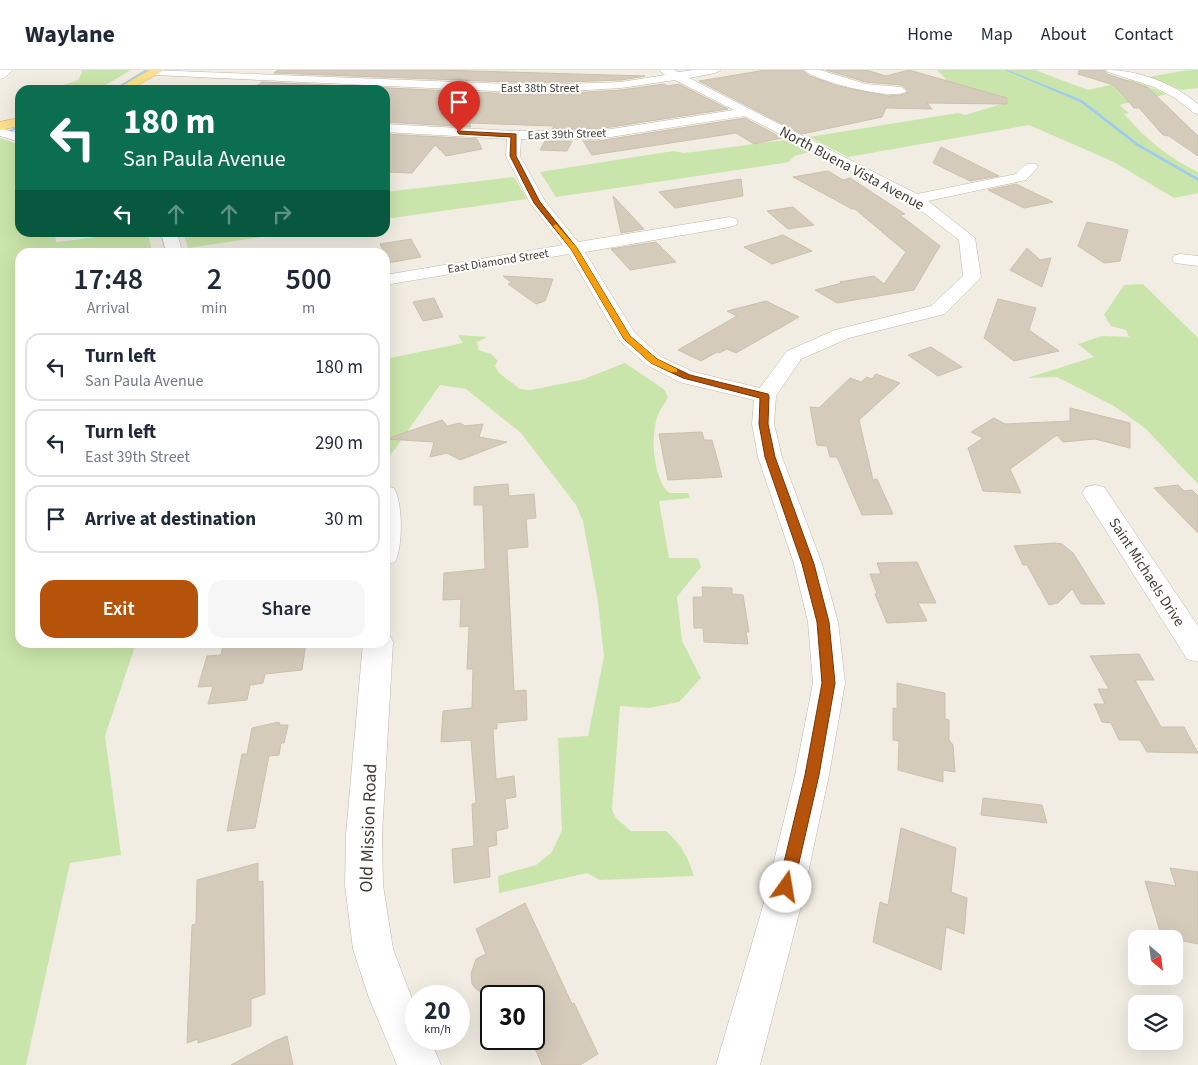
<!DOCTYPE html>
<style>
:root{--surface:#fff;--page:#f6f6f7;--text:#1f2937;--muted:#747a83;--line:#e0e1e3;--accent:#b45309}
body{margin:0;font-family:"Source Sans 3",sans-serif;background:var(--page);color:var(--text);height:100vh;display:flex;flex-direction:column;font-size:19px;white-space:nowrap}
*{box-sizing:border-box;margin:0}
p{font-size:16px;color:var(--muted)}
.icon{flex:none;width:28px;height:28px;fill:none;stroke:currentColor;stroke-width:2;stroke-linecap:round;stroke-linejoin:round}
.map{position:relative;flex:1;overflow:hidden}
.sheet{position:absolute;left:15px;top:178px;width:375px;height:400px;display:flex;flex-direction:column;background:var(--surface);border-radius:15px;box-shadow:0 5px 20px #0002}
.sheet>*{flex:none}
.banner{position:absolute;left:15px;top:15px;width:375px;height:152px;border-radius:15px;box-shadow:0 5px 20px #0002;background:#0b6e4f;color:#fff;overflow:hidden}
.needle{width:32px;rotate:152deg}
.controls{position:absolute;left:1128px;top:860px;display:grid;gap:10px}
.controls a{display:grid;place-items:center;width:55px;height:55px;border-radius:10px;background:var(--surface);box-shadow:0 5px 20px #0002;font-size:25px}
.speed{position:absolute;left:405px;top:915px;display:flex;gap:10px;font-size:25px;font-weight:700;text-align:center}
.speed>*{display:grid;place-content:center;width:65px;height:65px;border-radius:50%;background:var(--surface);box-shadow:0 5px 20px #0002;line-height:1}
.speed small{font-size:12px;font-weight:400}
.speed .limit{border:2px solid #111;border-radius:8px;background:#fff;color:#111}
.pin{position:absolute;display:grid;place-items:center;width:42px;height:42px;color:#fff;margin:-51px -21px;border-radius:50% 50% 50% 0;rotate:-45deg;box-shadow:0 0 5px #0007}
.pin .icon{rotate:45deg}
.me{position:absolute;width:55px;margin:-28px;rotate:13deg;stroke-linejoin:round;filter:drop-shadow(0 0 4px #0008)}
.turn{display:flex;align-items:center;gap:18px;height:105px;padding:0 25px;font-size:22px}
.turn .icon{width:65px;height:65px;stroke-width:2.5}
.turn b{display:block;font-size:35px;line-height:42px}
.lanes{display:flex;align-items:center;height:48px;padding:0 25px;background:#0003;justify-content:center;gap:25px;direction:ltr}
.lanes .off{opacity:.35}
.eta{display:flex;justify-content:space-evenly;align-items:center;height:85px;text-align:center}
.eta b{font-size:30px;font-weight:600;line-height:35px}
.action{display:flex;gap:10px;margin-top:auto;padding:10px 25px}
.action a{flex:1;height:58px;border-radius:15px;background:var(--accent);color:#fff;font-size:20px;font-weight:600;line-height:58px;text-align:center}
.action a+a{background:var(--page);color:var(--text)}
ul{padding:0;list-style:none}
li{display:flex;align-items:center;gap:15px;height:68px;margin:0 10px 8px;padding:0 15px;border:2px solid var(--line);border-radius:15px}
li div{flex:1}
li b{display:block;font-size:19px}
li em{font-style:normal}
header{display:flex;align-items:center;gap:30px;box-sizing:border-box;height:70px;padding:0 25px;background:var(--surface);border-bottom:1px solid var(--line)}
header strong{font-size:24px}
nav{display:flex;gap:28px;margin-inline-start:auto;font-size:18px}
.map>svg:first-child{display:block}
.green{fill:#cae5ab}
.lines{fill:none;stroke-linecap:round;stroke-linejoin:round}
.stream{fill:#9eccee;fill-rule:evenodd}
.building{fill:#d5cbbb;stroke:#cdc0ac}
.minor-casing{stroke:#bfb7a8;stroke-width:1}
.major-casing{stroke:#e1bc61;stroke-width:1}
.minor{fill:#fff;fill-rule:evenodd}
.major{fill:#fcdf90;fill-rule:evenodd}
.route{fill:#b45309;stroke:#753606}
.slow{fill:#f59e0b}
.labels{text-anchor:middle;stroke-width:4;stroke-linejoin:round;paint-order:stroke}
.far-street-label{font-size:12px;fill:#423d33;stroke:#fff}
.street-label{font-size:15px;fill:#423d33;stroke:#fff}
.near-street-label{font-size:18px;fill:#423d33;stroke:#fff}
</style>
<header>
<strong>Waylane</strong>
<nav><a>Home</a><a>Map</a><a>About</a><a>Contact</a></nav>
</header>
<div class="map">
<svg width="1198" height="995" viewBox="0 0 1198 995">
<rect width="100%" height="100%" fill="#f1ede2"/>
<!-- green -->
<g class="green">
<path d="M81 0H131L97 20H26H49L78 10 82 3Z"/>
<path d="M937 0H1035L1088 20 1132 10 1167 24 1119 35 1129 43 1124 44C1146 69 1168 88 1198 102V123L1174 128 1114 92 1029 55 848 87 809 67 958 43 965 45 1002 34 943 11 946 9Z"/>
<path d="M1188 0H1198V18L1181 20 1148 7Z"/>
<path d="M0 68 20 75V162L55 163 56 172C88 169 116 162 148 163L152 182H20V572L136 573 105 666 121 785 70 793 26 995H0Z"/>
<path d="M785 70 809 82 794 86 790 91 784 93 556 127 540 102 673 81 684 83 701 81Z"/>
<path d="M514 107 527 129 385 149V122Z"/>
<path d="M183 162H287V163L188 178Z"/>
<path d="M1143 214 1198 268V414L1145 358 1114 336 1057 307 1027 308 1094 287 1078 274 1102 266 1129 267 1126 260 1111 256 1104 245 1124 215Z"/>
<path d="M458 265 487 267 477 272 479 280 491 284 498 291 495 296 499 303 520 319 531 320 581 310 625 293 665 320 668 328C665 333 660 339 658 345 650 365 653 408 669 423H688L690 428 659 431 669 488H698L701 497 677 527 682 571 701 608 679 632 649 638 620 636 612 740 616 748 631 761H666C681 774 688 787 694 806L600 810 587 803 499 823 498 806 536 795 552 782 562 760 558 668 588 666 604 587 598 532 583 451 576 435 521 363 466 319 440 315 390 386H385V289L463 273Z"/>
</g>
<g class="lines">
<!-- stream -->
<g class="stream">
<path d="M145 0H148L115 20H112Z"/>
<path d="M1005 0H1008L1082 30 1139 74 1198 108V111L1137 76 1080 32Z"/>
<path d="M20 55V57L0 67V65Z"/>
</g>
</g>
<!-- building -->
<g class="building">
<path d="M278 0H438L645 6 621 10 536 13 274 3Z"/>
<path d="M766 0H802L810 6 838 16 888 26 901 25 909 21 901 15 866 12 826 0H866L886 6 909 0 1007 28V34L927 33 932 39 886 38 882 47 802 64 699 11Z"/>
<path d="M1079 0H1104L1107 4 1147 17 1198 66V86L1169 66 1163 65 1139 38H1134L1114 15 1078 4Z"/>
<path d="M262 12 536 25 621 20 664 14 668 16 679 14 728 39 598 59H552L554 56 469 53 471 57 385 52V20H250Z"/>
<path d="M745 48 782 68 754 74 736 63 592 85 583 71H598Z"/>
<path d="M385 64 477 69 482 79 446 86 435 75 412 103 385 102Z"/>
<path d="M545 71H572L567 81 540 80Z"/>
<path d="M941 77 999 106 970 111 933 93Z"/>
<path d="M828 101 843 110 850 108 905 144 900 145 940 176 914 220 837 233 815 220 842 213 840 212 874 206 884 214 906 182 855 139H852L793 107Z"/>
<path d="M741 109 743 126 675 138 659 122Z"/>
<path d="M1016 114 1053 132 1024 138 988 120Z"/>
<path d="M613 126 644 159 621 163Z"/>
<path d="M793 137 814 155 788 159 767 141Z"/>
<path d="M1087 152 1128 160 1120 191 1104 193 1078 176Z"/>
<path d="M783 165 812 181 772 194 744 177Z"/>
<path d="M411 169 421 187 388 193 380 174Z"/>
<path d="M656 172 676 192 630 200 611 179Z"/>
<path d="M1027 178 1040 190 1051 188 1042 217 1010 200Z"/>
<path d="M503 206 553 209 545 231 536 234 508 214 512 213Z"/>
<path d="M434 228 443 247 423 251 413 232Z"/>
<path d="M998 229 1036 238 1029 260 1059 281 1014 291 984 268Z"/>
<path d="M766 231 799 247 736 283 727 279 719 283 717 282 701 291 678 280 737 246 727 241Z"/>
<path d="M931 277 962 297 938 306 908 285Z"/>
<path d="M876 304 900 313 859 350 873 410 877 409 893 444 862 445 837 387H830L827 376 817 375 810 337 819 338 850 308 861 312 867 307 871 309Z"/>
<path d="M1070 338 1130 353V378L1095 369 1063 372 1057 365 1010 399 1021 423 983 421 968 378 983 368 971 362 994 348 1005 354 1070 351Z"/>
<path d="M442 350 448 356 460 353 465 356 483 354 479 367 507 372 460 390 447 383 430 387 434 372 386 369Z"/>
<path d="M702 362 704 370H712L722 407 668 410 659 364Z"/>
<path d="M508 414 509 426 534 424 536 448 526 449 528 477 507 479 514 621 526 620 527 650 497 653V659H493L496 709 514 706 516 727 505 729 508 758 496 761 497 775 488 777 490 807 454 813 452 779 474 776 472 734 476 733 471 670 441 672 443 641 472 638 473 599H467L469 556 460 557 461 529 443 530 444 503 485 499 483 435H474V417Z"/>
<path d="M1178 415 1184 421 1192 420 1198 426V463L1154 418Z"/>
<path d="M1054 473 1062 474 1073 483 1105 534H1081L1072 519 1058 533 1049 535 1027 495H1023L1014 476Z"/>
<path d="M917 492 936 533H918L927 551 887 553 875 524H877L870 504H881L877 493Z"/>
<path d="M702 517 732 518V524L743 525 749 562H746L748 574 704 572 703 558H694L693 527H703Z"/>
<path d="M253 572H306L302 600 265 604 263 613 250 615 247 630 208 634 213 616 198 617 207 586 221 585 223 575Z"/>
<path d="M1139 584 1154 610H1135L1161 657H1184L1198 683 1147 682 1140 670H1119L1111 653 1102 652 1094 634H1105L1098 619H1109L1090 586Z"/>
<path d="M897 613 945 623V649L949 650V670L953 675 955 702 943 700V712L898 700 899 671 893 670V638L897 639Z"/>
<path d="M279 652 280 655H288L284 673H281L279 685 269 686 255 758 227 761 242 684H247L252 658Z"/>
<path d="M983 728 1042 735 1047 753 981 745Z"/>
<path d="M901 758 956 778 951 822 967 828 964 864 946 857 941 900 873 872 880 832 888 835Z"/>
<path d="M258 793V812L263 811 265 924 251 929V956L198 973V969L187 973 192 855 196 854 197 810Z"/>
<path d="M1170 798 1198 802V874L1174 869 1162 868 1145 811 1176 816Z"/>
<path d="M525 833 572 934 574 933 598 984 580 995H542L534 976V926H496L482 923 476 919 472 914 471 904 476 889 486 884 476 859Z"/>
<path d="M287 966 293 995H231L275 971Z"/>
</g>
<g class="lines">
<defs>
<g id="minor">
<path d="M0 0H13L4 8 0 9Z"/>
<path d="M151 0 536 15 621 12 665 5 659 0H674L678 2 694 0H721L715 3 689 8 917 124 1016 104C1023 97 1026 92 1036 94L1038 97 1026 110 928 131 975 168 981 207 945 244 849 268 801 289 776 326 774 354 782 387 822 494 838 552 845 613 829 705 801 836 760 995H716L763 836 795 705 813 613 808 552 794 494 758 387 752 354 754 330 679 312 647 295 620 271 569 184 385 215V205L563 175 530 133 506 86 507 69 385 62V54L514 61H598L734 40 675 10 621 18 536 23 155 5 151 4ZM745 46 910 132 959 170 963 206 931 236 835 260 787 281 760 318 694 302 661 287 635 263 585 182 730 157 736 155 738 152 736 149 730 147 578 172 545 131 520 86 521 69H598Z"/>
<path d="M804 0H820L866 14 901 17 907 21C896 32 815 11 804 0Z"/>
<path d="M1106 0C1139 0 1173 13 1198 34V44L1194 43 1175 28 1154 17 1108 2Z"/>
<path d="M0 58 20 64V72L0 66Z"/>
<path d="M161 162H177L182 182H166Z"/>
<path d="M1181 184 1198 186V196L1175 193 1172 189 1175 185Z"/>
<path d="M1095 415 1104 417 1198 556V592L1187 589 1082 423 1086 417Z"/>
<path d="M385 416 394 418C403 433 403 477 395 492L385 495Z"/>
<path d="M385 562 389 564 393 572 382 765 383 815 393 879 416 939V969H430L441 995H397L369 928 353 879 345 815 346 765 363 572H385Z"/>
</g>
<g id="major">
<path d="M150 0H164L130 20H115Z"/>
<path d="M20 48V56L0 60V52Z"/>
</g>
</defs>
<!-- minor casing -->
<use href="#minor" class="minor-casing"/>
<!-- major casing -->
<use href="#major" class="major-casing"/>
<!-- minor -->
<use href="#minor" class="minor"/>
<!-- major -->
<use href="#major" class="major"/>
</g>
<!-- route -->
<path class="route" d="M457 61 516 64V86L540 132 577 178 630 266 657 289 690 305 768 324 769 326 768 354 775 387 814 494 829 552 835 613 819 705 792 823 786 825 781 823 778 817 805 705 822 613 817 552 802 494 765 387 759 354 760 328 683 308 651 293 624 269 571 179 534 133 510 86 511 67 459 64Z"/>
<!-- slow -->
<path class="slow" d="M556 154 577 178 630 266 657 289 677 299V302H671L651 293 624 269 571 179 553 156Z"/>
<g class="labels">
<!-- far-street labels -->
<g class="far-street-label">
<text x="540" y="22">East 38th Street</text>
<text transform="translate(567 64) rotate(-2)" y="4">East 39th Street</text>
<text transform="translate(498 191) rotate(-9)" y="4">East Diamond Street</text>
</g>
<!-- street labels -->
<g class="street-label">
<text transform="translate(852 98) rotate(28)" y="5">North Buena Vista Avenue</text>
<text transform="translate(1147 502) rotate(57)" y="5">Saint Michaels Drive</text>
</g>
<!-- near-street labels -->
<g class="near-street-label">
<text transform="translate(368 758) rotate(-88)" y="6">Old Mission Road</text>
</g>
</g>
</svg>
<div class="controls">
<a><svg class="needle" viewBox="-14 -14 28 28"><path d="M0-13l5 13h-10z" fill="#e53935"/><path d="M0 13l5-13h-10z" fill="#747a83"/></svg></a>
<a><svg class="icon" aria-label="layers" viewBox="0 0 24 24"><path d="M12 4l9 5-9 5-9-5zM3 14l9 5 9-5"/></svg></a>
</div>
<div class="speed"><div>20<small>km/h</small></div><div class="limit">30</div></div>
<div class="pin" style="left:459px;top:62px;background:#d93025"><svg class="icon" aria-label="arrive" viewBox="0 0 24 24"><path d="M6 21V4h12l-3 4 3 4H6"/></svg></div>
<svg class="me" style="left:786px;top:817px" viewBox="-20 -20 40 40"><circle r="19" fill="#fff"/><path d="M0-13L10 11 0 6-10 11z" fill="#b45309"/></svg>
<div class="banner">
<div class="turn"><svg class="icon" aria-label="left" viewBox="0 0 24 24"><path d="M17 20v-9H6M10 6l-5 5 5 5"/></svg><div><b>180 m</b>San Paula Avenue</div></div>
<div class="lanes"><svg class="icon" aria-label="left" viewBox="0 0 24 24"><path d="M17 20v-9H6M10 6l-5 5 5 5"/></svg><svg class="icon off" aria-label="ahead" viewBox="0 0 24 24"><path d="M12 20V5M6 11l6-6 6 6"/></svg><svg class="icon off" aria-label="ahead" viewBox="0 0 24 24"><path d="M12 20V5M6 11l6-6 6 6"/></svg><svg class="icon off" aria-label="right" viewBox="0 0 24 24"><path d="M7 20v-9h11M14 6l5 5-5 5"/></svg></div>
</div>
<section class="sheet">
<div class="eta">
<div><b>17:48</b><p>Arrival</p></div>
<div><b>2</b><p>min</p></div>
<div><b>500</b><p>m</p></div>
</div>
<ul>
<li><svg class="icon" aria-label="left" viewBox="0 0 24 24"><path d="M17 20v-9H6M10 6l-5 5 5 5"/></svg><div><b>Turn left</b><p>San Paula Avenue</p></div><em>180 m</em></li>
<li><svg class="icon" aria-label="left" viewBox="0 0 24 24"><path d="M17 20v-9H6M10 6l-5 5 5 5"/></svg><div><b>Turn left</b><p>East 39th Street</p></div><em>290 m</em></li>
<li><svg class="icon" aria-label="arrive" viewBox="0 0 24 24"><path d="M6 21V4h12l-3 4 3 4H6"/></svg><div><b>Arrive at destination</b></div><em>30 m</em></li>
</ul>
<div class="action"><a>Exit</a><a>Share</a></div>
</section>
</div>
